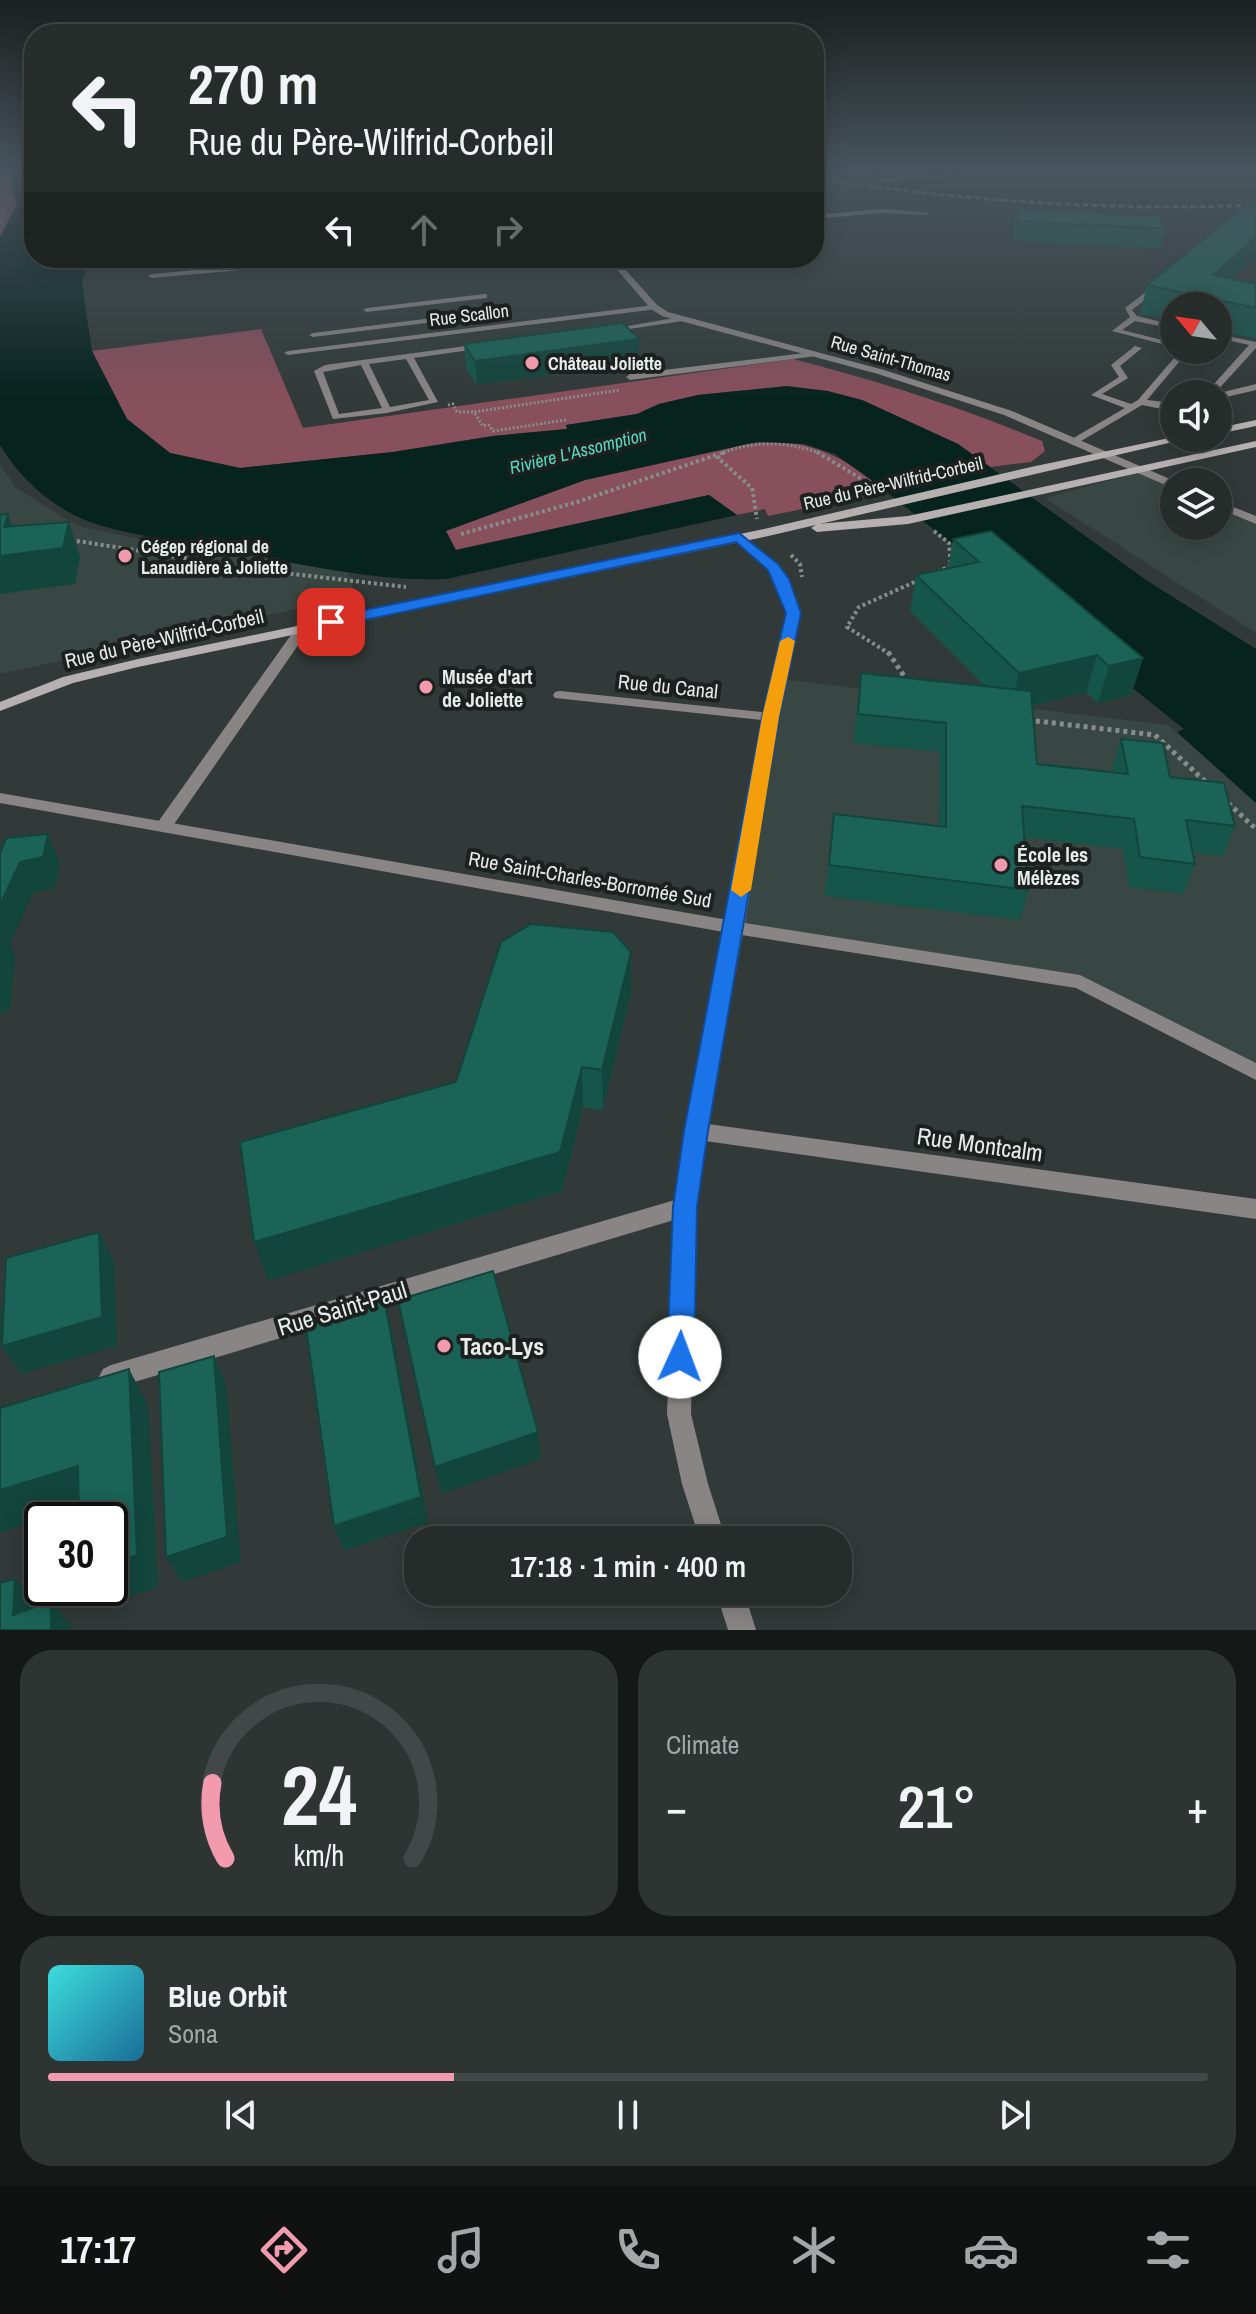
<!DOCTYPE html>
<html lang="en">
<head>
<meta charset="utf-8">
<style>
  body { margin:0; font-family:"Archivo Narrow",sans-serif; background:#2d3432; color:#f1f3f6; height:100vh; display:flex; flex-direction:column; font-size:30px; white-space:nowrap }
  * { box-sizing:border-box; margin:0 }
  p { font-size:26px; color:#a3a7a8 }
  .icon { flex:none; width:44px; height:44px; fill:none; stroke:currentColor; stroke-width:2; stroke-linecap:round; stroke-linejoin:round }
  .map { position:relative; height:1630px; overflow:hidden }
  .details { display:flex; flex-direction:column; gap:20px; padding:20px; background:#141817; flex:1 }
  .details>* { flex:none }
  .guide { position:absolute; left:24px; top:24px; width:800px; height:244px; border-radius:32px; box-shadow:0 4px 20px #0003,0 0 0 2px #424847; background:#252c2a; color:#f1f3f6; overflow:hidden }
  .needle { width:52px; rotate:299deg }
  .buttons { position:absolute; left:1160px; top:292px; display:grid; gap:16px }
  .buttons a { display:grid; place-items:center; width:72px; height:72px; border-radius:50%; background:#252c2a; box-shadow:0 4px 20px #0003,0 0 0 2px #424847; font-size:40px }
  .speed { position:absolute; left:24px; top:1502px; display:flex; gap:16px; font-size:40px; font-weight:700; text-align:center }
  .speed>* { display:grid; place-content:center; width:104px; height:104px; border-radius:50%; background:#252c2a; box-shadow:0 4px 20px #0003,0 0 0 2px #424847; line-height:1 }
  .speed .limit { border:4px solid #111; border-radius:12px; background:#fff; color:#111 }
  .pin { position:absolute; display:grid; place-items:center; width:68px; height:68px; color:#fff; margin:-34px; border-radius:16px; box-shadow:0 4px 12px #0006 }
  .me { position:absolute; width:88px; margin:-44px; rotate:2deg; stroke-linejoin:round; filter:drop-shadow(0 0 6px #0008) }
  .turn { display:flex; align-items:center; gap:28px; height:168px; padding:0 32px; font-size:36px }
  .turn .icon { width:104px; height:104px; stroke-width:2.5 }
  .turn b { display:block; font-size:56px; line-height:68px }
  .lanes { display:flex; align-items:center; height:76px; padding:0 32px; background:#0003; justify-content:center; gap:40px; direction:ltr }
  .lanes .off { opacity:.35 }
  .big { font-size:60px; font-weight:600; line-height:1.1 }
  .details .tile { flex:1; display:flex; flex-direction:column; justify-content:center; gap:12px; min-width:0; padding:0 28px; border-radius:32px; background:#2d3432 }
  .details .dial { align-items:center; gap:0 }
  .dial svg { height:208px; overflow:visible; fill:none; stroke:#424847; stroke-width:7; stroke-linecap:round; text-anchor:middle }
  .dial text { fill:#f1f3f6; stroke:none }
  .song { display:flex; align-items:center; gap:24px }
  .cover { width:96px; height:96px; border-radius:12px; background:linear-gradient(135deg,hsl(180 70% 55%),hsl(200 70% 35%)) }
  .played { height:8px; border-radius:4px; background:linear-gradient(90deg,#f29aae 35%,#424847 35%) }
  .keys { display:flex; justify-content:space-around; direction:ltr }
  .heat { display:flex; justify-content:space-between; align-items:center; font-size:44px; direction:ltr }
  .details .tiles { flex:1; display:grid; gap:20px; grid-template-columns:1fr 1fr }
  .tile:last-child { grid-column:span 2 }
  .trip { position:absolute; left:404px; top:1526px; width:448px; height:80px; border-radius:32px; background:#252c2a; box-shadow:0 4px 20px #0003,0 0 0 2px #424847; font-weight:600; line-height:80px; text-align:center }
  .tabs { display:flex; height:128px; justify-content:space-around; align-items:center; background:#0f1211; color:#a3a7a8 }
  .tabs .icon { width:56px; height:56px }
  .tabs .active { color:#f29aae }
  .tabs b { font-size:36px; color:#f1f3f6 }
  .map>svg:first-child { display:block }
</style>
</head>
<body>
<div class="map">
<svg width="1256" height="1630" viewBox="0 0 1256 1630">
  <rect width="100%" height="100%" fill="#313a38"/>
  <g fill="#384743">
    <polygon points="0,464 16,488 78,526 153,542 348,571 355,596 0,674"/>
    <polygon points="1140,472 1174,487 1174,526 1218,526 1218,506 1256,523 1256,633 1045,498"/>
    <polygon points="780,679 1168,725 1256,803 1256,1072 1080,982 735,928"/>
  </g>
  <g fill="#884f5c">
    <polygon points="0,170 9,172 17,204 0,237"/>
    <path d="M261,329L303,428L793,359C878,381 961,407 1042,441L1045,451L1031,462L990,467L958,444L862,400L737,391L698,395L659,404L637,414L567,425L568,429L493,436L393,452L240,468L170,453L127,419L92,351Z"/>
    <path d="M779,441C826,446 851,463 887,492L768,516L765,509L737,515L709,495L455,550L445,531L585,480L739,445Z"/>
  </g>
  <path fill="#06231e" d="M5,170H34V258H90L82,283L92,351L127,419L170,453L240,468L393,452L493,436L567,429L566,425L637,414L659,404L698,395L787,386L828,391L862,400L958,444L1149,582L1256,649V803L1177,732L1184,729L878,485L835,454L804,444L757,442L585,480L446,531L456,550L709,495L737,515L446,579C368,582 288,561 211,547C174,540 119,534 85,520C49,505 20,478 0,445V237L17,204L9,172Z"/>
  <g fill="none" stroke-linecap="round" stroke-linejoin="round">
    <polyline stroke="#868e8c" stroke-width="2" stroke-dasharray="2 2" stroke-linecap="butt" points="0,187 8,195 0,223"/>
    <g stroke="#868e8c" stroke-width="3" stroke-dasharray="2 2" stroke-linecap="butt">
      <polyline points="448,405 453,404 457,412 474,412"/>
      <polyline points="566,420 493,431 489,425 483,426 474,412 620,390"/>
      <path d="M720,454C752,440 789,441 822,454"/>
    </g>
    <g stroke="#868e8c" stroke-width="4" stroke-dasharray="3 3" stroke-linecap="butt">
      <polyline points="724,452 718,458 752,488 757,519"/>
      <polyline points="817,452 878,489"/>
      <polyline points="934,531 949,543 951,566 939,571"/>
      <polyline points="461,534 577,502 719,454"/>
      <polyline points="71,540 267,571 406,587"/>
      <polyline points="791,555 800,564 802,577"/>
      <polyline points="890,654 847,627 859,607 919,580"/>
    </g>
    <g stroke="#868e8c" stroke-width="5" stroke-dasharray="4 4" stroke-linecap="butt">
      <polyline points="888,652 908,682"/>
      <polyline points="1028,720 1155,735 1209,785"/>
      <polyline points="1228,803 1256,829"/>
    </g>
    <g fill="#898585" fill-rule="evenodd">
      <polygon points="1155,285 1162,287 1132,310 1137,316 1174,325 1174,329 1135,321 1122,330 1174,343 1174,347 1112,331 1130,317 1125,308"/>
      <polygon points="484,294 487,294 487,298 367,312 363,310 367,308"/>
      <polygon points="654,305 658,307 657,309 288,355 284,353 288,351"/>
      <polygon points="496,310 499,310 499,314 313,337 309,335 313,333"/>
      <polygon points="680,317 684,319 683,321 609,332 605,330"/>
      <polygon points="1218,334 1256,342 1256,348 1214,394 1205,394 1249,345 1218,338"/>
      <path d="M481,344H484V348L414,358L438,402L387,413L333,419L314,371L325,365ZM406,359L429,400L390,407L369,364ZM361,365L382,408L339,414L323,372Z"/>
      <polygon points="1135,346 1142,348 1120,366 1128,378 1102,394 1131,404 1138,400 1181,350 1189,350 1147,400 1174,403 1174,409 1167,410 1142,405 1076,444 1070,444 1070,440 1125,408 1091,395 1119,377 1111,365"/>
      <polygon points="813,352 817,354 816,356 630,380 626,377 630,374"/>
      <polygon points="1256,384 1256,390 1218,399 1218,394 1215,394"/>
    </g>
    <g fill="#898585" fill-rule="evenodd">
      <polygon points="863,170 870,170 883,178 1015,170 882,182"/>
      <polygon points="882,209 930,213 926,215 882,213 814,219 814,215"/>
      <polygon points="327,258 358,258 354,260 152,278 148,276 152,274"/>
      <polygon points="607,258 615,258 657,305 668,312 884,370 1012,411 1177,482 1174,482 1174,488 1170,487 1004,415 878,374 662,316 651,309"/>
      <polygon points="1218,501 1256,516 1256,524 1218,508"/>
      <polygon points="303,624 310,628 170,830 158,830 156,826 158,822 298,625"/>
      <polygon points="560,691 771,713 778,717 771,721 555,698 553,695 555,692"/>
      <polygon points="735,922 741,924 744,928 708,1124 1256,1199 1256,1219 705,1141 696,1207 691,1414 708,1484 726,1540 700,1540 682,1484 667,1414 674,1220 111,1389 103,1385 99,1377 103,1369 111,1365 675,1200 686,1131 726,928 729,924"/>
      <polygon points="716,1592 744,1592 756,1630 728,1630"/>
    </g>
    <polygon fill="#898585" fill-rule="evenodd" points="739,534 777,564 793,591 800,613 778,717 745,923 1080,975 1256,1063 1256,1080 1076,988 735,934 0,803 0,793 728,920 764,717 786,613 781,591 768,569 733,538"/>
    <g fill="#b7b0b1" fill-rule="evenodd">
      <polygon points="1256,420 1256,426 1218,434 1218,428"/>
      <polygon points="1174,437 1190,438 764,537 138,667 73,683 0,711 0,702 63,677 138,659 764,529 1031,467"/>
      <polygon points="1256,441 1256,447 908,524 817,532 811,528 817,524 908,516"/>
    </g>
    <path stroke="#868e8c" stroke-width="3" stroke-dasharray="6 3" stroke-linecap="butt" d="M814,178C961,201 1107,211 1256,205"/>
  </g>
  <g fill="#16554a">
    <polygon points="1256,205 1256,257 1232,279 1256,284 1256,339 1218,331 1218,306 1174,306 1174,321 1140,314 1147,285"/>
    <polygon points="1016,209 1166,229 1161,249 1014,241 1012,229"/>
    <polygon points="639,339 638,362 477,385 466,368 464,344"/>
    <polygon points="953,539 1143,658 1131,695 1098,703 1086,692 1032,706 1037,764 1113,772 1112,768 1121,739 1235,826 1223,856 1193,852 1195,864 1183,894 1129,887 1123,849 1024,837 1028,890 1020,920 825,896 834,814 939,827 940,752 853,743 861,673 985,686 910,611 916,575 948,568"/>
    <polygon points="631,952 631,992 603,1110 583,1107 562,1191 268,1281 456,1082"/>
  </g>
  <g fill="#12453c">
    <polygon points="1256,237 1256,257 1210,298 1213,275"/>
    <polygon points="639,339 638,362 477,385 475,361"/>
    <polygon points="8,514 20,549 69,522 80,557 75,584 0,594 0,556 4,527"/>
    <polygon points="1097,655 1086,692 1010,711 1019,673"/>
    <polygon points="1143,658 1131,695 1098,703 1109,666"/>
    <polygon points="48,834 60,864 55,888 33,893 10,944 0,923 0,905 20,862"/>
    <polygon points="0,923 15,956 10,1011 0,1014"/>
    <polygon points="631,952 631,992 603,1110 602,1070"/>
    <polygon points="582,1067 583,1107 562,1191 268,1281 254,1242"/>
    <polygon points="99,1232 114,1261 117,1346 21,1374 2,1346"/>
    <polygon points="384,1298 391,1327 428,1522 344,1551 334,1526"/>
    <polygon points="0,1308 2,1311 0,1347"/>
    <polygon points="214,1356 226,1384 241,1562 182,1582 166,1557"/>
    <polygon points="129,1369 148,1405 158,1587 104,1606 90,1588 110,1588 110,1564"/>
    <polygon points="538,1432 541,1459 441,1494 435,1467"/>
    <polygon points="78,1466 101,1500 0,1533 0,1490"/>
    <polygon points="15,1579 36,1603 34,1630 13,1615"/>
    <polygon points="51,1601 71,1625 71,1630 51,1630"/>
  </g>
  <g fill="#1a6356" stroke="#12453c" stroke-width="2">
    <polygon points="1247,204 1256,205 1256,237 1213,275 1256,284 1256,308 1147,285"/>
    <polygon points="1016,209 1160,216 1166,229 1018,221"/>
    <polygon points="623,323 639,339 475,361 464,344"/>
    <polygon points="8,514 4,527 69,522 63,548 0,556 0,515"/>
    <polygon points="991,531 1143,658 1109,666 1097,655 1019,673 916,575 979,562 953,539"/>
    <polygon points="861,673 1031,691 1037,764 1128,774 1121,739 1163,743 1170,777 1224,783 1235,826 1186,820 1195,864 1140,857 1134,819 1022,806 1028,890 829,865 834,814 946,827 946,723 858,714"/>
    <polygon points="48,834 43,857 20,862 0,905 0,854 6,838"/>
    <polygon points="531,924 613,932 631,952 602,1070 582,1067 560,1152 254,1242 240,1142 456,1082 501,942"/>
    <polygon points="99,1232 102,1317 2,1346 6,1258"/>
    <polygon points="493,1271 538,1432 435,1467 398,1300"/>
    <polygon points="384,1298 421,1497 334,1526 305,1321"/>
    <polygon points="214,1356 227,1537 166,1557 159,1372"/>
    <polygon points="129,1369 137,1555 110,1564 110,1520 79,1520 78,1466 0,1490 0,1408"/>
    <polygon points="15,1579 13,1615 51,1601 51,1630 0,1630 0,1583"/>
  </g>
  <linearGradient id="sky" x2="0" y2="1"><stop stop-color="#1b201f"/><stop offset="0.43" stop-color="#48555e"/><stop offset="1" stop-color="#48555e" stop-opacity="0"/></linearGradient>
  <rect width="1256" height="398" fill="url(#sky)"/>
  <polygon fill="#1a73e8" stroke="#114b97" stroke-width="2" points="739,533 778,564 789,579 801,613 779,717 708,1131 697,1207 694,1357 690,1366 680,1370 671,1366 667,1357 673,1207 684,1131 762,717 786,613 768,570 736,542 331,627 324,622 331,617"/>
  <polygon fill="#f59e0b" points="788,637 795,641 779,717 751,890 741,897 731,890 762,717 780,641"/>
  <g fill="#f29aae" stroke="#1c201f" stroke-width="3">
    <circle cx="532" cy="363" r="8"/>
    <circle cx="125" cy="556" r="8"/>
    <circle cx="426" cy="687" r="8"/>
    <circle cx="1001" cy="865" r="8"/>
    <circle cx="444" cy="1346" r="8"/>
  </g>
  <g text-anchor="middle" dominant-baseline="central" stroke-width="8" stroke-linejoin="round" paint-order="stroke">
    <g font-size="18" fill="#e6ecea" stroke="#1c201f">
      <text transform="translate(469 315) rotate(-7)">Rue Scallon</text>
      <text transform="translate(891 358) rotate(16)">Rue Saint-Thomas</text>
      <text transform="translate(893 483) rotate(-13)">Rue du Père-Wilfrid-Corbeil</text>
    </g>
    <g font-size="18" font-weight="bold" fill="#e6ecea" stroke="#1c201f" text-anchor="start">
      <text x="548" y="363">Château Joliette</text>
      <text x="141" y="546">Cégep régional de<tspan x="141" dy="21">Lanaudière à Joliette</tspan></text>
    </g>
    <g font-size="18" font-style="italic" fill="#55dac2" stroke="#1c201f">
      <text transform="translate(578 451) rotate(-14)">Rivière L'Assomption</text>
    </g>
    <g font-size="20" fill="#e6ecea" stroke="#1c201f">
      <text transform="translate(164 638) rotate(-13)">Rue du Père-Wilfrid-Corbeil</text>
      <text transform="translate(668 686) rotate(6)">Rue du Canal</text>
      <text transform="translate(590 879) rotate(10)">Rue Saint-Charles-Borromée Sud</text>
    </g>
    <g font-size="20" font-weight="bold" fill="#e6ecea" stroke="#1c201f" text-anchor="start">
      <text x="442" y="676">Musée d'art<tspan x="442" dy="23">de Joliette</tspan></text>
      <text x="1017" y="854">École les<tspan x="1017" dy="23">Mélèzes</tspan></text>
    </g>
    <g font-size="24" fill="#e6ecea" stroke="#1c201f">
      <text transform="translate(980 1144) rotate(8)">Rue Montcalm</text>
      <text transform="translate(342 1308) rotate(-17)">Rue Saint-Paul</text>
    </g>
    <g font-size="24" font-weight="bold" fill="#e6ecea" stroke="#1c201f" text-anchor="start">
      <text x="460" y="1346">Taco-Lys</text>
    </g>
  </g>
</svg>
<div class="buttons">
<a><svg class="needle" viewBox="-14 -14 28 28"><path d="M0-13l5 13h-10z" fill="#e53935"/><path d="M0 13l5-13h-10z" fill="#a3a7a8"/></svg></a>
<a><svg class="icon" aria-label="sound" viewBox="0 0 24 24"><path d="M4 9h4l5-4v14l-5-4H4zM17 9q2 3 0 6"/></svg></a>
<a><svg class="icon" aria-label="layers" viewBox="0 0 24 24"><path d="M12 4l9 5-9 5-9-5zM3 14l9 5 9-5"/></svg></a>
</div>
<div class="speed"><div class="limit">30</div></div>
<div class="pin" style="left:331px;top:622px;background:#d93025"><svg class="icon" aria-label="arrive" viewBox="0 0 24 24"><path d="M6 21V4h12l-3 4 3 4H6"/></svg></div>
<svg class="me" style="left:680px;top:1357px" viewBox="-20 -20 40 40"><circle r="19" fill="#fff"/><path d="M0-13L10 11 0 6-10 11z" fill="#1a73e8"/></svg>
<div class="trip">17:18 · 1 min · 400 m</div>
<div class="guide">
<div class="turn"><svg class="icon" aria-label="left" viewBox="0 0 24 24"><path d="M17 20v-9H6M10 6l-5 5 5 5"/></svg><div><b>270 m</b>Rue du Père-Wilfrid-Corbeil</div></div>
<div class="lanes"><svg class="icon" aria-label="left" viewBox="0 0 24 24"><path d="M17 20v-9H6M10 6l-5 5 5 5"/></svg><svg class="icon off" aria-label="ahead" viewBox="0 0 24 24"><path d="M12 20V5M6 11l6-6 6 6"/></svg><svg class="icon off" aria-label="right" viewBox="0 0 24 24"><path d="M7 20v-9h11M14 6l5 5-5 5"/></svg></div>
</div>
</div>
<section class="details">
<div class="tiles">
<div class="tile dial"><svg viewBox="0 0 100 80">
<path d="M14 69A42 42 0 1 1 86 69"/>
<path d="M14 69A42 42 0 0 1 9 40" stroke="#f29aae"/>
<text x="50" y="56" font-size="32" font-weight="700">24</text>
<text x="50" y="72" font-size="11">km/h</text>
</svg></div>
<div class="tile"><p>Climate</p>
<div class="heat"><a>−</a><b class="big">21°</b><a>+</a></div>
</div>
<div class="tile">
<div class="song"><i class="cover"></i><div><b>Blue Orbit</b><p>Sona</p></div></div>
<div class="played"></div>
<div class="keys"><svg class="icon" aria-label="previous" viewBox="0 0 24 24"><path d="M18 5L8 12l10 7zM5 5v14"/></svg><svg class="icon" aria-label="pause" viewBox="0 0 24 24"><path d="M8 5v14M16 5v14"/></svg><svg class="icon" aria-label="next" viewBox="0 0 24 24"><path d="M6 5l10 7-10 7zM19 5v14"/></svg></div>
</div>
</div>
</section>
<nav class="tabs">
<b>17:17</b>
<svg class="icon active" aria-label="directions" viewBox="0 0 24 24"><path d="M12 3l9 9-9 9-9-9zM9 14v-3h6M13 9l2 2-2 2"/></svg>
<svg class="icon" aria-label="music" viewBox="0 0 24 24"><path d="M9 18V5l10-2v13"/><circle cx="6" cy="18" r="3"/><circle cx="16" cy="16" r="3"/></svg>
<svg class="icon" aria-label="phone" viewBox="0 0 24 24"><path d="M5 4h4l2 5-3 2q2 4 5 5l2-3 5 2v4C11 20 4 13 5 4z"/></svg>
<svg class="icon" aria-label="climate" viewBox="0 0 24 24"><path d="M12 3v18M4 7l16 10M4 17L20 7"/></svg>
<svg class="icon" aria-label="car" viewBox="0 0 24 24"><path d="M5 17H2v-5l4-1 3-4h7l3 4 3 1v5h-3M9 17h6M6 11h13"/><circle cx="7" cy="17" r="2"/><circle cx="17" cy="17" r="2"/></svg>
<svg class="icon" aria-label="filters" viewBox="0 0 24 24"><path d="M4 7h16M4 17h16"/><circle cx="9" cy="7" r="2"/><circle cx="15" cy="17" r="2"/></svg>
</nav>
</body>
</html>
